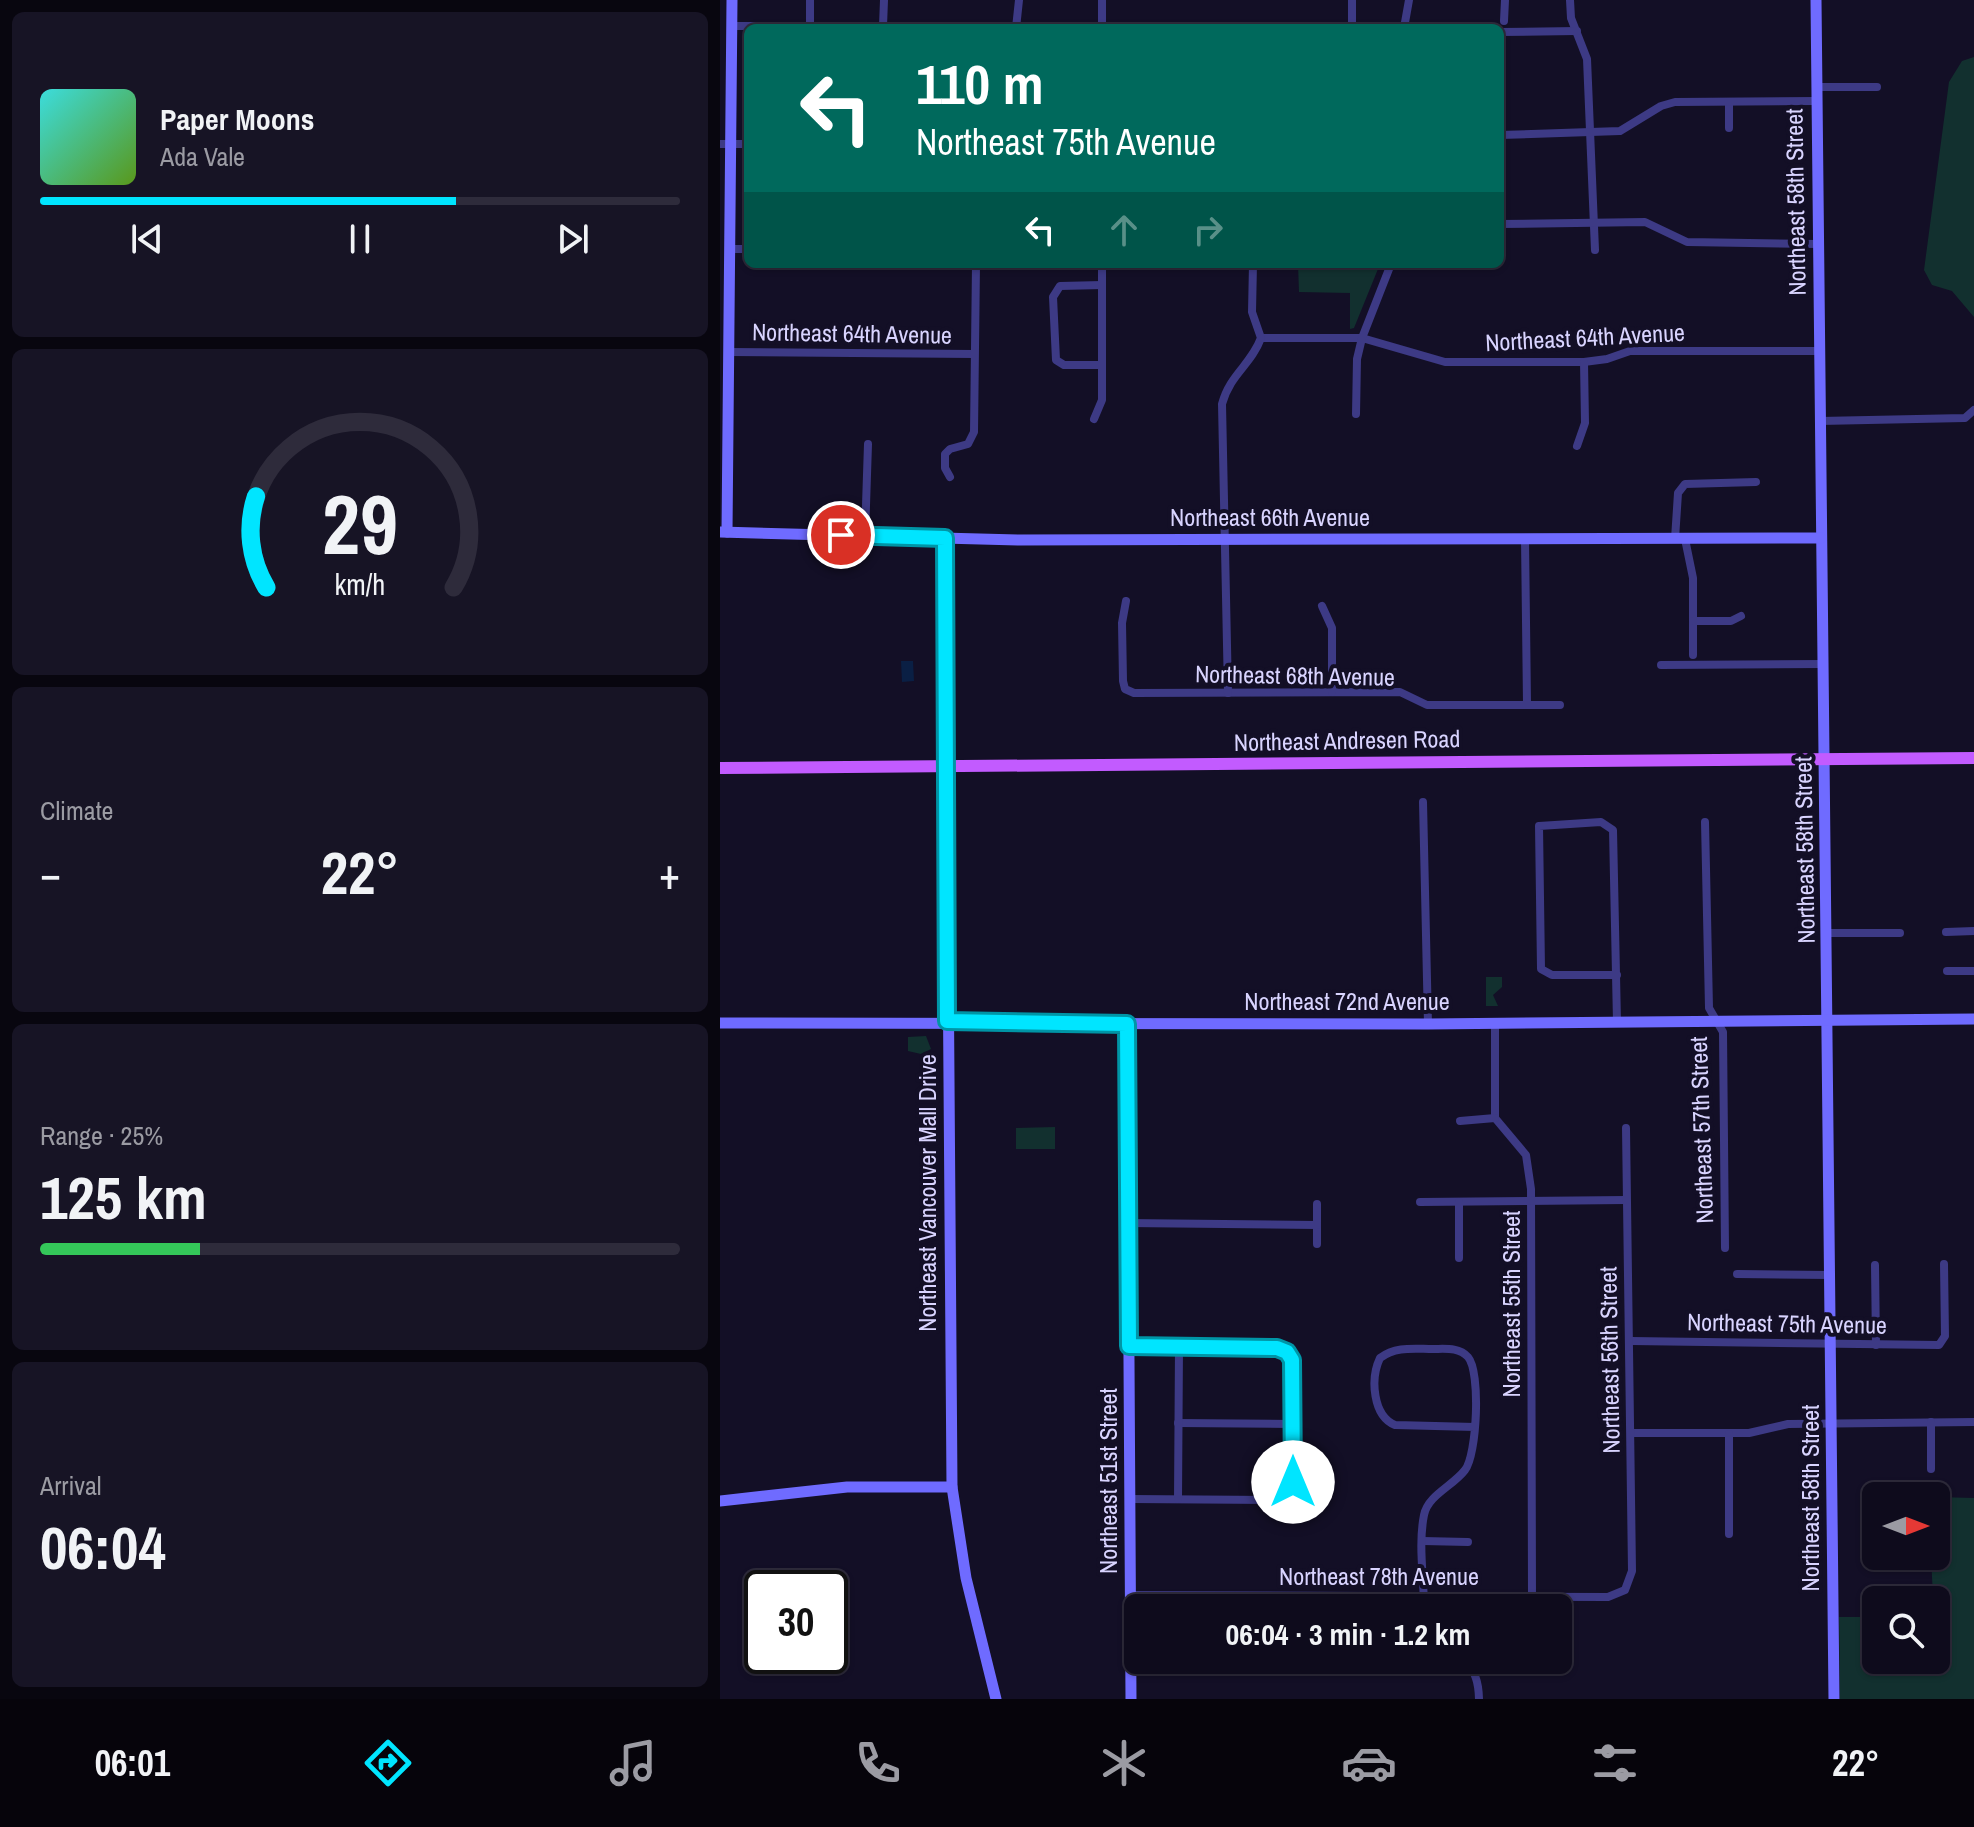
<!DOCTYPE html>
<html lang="en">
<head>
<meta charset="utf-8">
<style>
  body { margin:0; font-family:"Archivo Narrow",sans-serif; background:#171425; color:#f1f3f6; height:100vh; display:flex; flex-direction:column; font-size:30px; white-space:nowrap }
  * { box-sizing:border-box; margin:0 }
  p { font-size:26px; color:#9b9ba3 }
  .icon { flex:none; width:44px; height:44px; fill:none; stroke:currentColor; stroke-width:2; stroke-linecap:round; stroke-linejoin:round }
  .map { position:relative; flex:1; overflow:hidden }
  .drawer { display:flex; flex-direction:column; gap:12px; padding:12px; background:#08060f; width:720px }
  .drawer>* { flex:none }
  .banner { position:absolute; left:24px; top:24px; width:760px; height:244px; border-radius:12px; box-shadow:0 2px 6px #0004,0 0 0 2px #2e2b3b; background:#00695c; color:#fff; overflow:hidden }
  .needle { width:52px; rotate:90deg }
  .fabs { position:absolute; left:1142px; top:1482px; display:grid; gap:16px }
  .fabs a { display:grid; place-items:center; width:88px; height:88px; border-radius:12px; background:#0e0b1c; box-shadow:0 2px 6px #0004,0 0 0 2px #2e2b3b; font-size:40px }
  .speed { position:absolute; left:24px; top:1570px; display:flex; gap:16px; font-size:40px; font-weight:700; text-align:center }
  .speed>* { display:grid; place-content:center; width:104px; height:104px; border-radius:50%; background:#0e0b1c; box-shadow:0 2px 6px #0004,0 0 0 2px #2e2b3b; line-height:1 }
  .speed .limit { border:4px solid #111; border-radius:12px; background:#fff; color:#111 }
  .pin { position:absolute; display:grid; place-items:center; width:68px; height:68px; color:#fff; margin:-34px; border:4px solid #fff; border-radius:50%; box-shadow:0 2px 8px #0007 }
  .me { position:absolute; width:88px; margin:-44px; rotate:0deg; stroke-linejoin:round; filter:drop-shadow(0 0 6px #0008) }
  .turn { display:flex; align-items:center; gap:28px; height:168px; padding:0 40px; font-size:36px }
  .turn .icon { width:104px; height:104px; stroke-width:2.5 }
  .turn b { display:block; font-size:56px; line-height:68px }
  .lanes { display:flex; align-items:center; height:76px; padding:0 40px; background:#0003; justify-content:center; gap:40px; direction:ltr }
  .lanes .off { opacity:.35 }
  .big { font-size:60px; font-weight:700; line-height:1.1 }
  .drawer .widget { flex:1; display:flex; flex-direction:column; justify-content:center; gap:12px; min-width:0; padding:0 28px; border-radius:12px; background:#171425 }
  .drawer .dial { align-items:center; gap:0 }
  .dial svg { height:208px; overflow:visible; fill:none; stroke:#2e2b3b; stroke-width:7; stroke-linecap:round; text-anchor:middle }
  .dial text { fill:#f1f3f6; stroke:none }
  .song { display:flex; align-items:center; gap:24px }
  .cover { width:96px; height:96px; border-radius:12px; background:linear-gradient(135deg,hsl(180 70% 55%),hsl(90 70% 35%)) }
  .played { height:8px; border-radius:4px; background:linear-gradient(90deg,#00e5ff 65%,#2e2b3b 65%) }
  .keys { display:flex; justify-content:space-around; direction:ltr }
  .heat { display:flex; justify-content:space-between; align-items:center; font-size:44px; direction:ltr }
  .charge { height:12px; border-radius:6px; background:linear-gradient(90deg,#34c759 25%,#2e2b3b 0) }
  .trip { position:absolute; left:404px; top:1594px; width:448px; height:80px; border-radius:12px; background:#0e0b1c; box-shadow:0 2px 6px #0004,0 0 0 2px #2e2b3b; font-weight:700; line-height:80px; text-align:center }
  .menu { display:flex; height:128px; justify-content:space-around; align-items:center; background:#06040b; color:#9b9ba3 }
  .menu .icon { width:56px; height:56px }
  .menu .current { color:#00e5ff }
  .menu b { font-size:36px; color:#f1f3f6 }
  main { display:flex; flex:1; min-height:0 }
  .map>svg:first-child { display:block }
</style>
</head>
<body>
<main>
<section class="drawer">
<div class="widget">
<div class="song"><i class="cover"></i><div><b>Paper Moons</b><p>Ada Vale</p></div></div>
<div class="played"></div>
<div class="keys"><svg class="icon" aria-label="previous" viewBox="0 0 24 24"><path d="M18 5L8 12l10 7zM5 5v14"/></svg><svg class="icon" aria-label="pause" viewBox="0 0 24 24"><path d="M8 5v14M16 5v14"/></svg><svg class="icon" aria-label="next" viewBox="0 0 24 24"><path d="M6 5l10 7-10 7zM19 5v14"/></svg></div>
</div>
<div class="widget dial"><svg viewBox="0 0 100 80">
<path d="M14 69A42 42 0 1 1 86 69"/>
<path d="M14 69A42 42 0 0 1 10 34" stroke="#00e5ff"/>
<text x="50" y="56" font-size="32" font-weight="700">29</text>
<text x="50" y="72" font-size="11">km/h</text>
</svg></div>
<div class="widget"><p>Climate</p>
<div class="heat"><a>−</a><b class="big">22°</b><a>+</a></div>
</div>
<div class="widget"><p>Range · 25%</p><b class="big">125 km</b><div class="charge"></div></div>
<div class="widget"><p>Arrival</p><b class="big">06:04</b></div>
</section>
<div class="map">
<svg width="1254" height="1699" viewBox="0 0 1254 1699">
  <rect width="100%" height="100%" fill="#130f26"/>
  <g fill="#12302f">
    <polygon points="1254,57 1254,317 1232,291 1212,285 1204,270 1229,82 1242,61"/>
    <polygon points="578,264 660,264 634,328 630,329 630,293 579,292"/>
    <polygon points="766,977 782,977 782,987 773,995 778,1006 766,1006"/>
    <polygon points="206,1036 211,1049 201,1054 188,1051 188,1037"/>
    <polygon points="335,1127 335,1149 296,1149 296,1128"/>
    <polygon points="1216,1497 1254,1498 1254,1699 1120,1699 1119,1617 1156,1617 1156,1660 1216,1660 1211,1556 1216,1556"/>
  </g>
  <polygon fill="#0a1f44" points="181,661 193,661 194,681 182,682"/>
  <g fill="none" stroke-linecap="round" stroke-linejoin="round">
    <g stroke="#3d3a85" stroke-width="8">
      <polyline points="90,0 90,25"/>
      <polyline points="382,0 382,28"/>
      <polyline points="632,0 632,28"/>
      <polyline points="850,0 851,18 867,59 875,250"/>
      <polyline points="784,21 785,0"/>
      <polyline points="12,26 296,26"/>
      <polyline points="163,26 164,0"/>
      <polyline points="684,26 731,26"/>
      <polyline points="296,28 299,0"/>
      <polyline points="684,28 689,0"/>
      <polyline points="780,32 857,31"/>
      <polyline points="1096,87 1157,87"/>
      <polyline points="1009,103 1009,128"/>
      <polyline points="780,135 900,131 941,106 955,102 1096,101"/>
      <polyline points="0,144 28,144"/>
      <polyline points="780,224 925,222 967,242 1097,244"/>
      <polyline points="10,249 28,249"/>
      <polyline points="382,285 340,286 333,297 336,360 344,365 382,365"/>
      <polyline points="541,338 642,338 725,362 864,362 887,359 910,351 1099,351"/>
      <polyline points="9,352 254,354"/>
      <polyline points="636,414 637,359 642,338 671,264"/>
      <polyline points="374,419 382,400 382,264"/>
      <polyline points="1100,421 1245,418 1254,410"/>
      <polyline points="857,446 865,423 864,362"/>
      <polyline points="230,477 225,468 225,454 230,449 248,444 254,432 256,264"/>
      <polyline points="145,536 148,444"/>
      <polyline points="805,539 807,704"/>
      <polyline points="955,539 958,493 965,484 1036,482"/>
      <polyline points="965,539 973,578 973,655"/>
      <polyline points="406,601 402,623 403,681 405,689 414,693 680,692 707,705 840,705"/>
      <polyline points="602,606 612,628 612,692"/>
      <polyline points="973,621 1011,621 1021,616"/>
      <polyline points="941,665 1103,664"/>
      <path d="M508,693L502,404C510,374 531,365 541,338L532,312L533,264"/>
      <polyline points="703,802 708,1024"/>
      <polyline points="985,822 989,1008 1003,1032 1005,1248"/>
      <polyline points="1226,932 1254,931"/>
      <polyline points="1107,933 1180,933"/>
      <polyline points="1227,971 1254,971"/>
      <polyline points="897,975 832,975 821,969 819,826 881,822 893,830 897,1022"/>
      <polyline points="775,1023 775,1118 806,1155 811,1189 812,1597"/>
      <polyline points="740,1121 775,1118"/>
      <polyline points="700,1202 906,1200"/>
      <polyline points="739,1202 739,1258"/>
      <polyline points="597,1204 597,1244"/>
      <polyline points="407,1223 597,1225"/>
      <polyline points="1155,1265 1156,1345"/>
      <polyline points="1017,1274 1110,1275"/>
      <polyline points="911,1341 1219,1345 1225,1336 1224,1264"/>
      <polyline points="409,1346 557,1348 567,1352 572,1360 573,1482 568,1496 554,1500 410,1499"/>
      <polyline points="458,1423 572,1424"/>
      <polyline points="911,1433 1029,1433 1068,1424 1254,1422"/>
      <polyline points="1009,1434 1009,1534"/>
      <polyline points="1211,1469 1211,1422"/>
      <polyline points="458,1499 459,1347"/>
      <polyline points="703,1541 748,1542"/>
      <polyline points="410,1595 888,1597 905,1590 912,1571 906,1128"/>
      <path d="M704,1608C704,1578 698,1545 704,1515C708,1495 733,1486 745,1470C757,1455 761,1372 748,1357C739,1347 725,1349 713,1349C694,1349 676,1346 660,1358C650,1379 653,1416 675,1425L755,1427"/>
      <path d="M703,1660C737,1661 758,1655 759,1699"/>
    </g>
    <g stroke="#6f6bff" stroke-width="11">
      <polyline points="1096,0 1114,1699"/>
      <polyline points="0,532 298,540 1101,538"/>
      <polyline points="7,532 12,0"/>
      <polyline points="225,538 232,1487 246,1578 276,1699"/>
      <polyline points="0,1023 708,1024 1254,1019"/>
      <polyline points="407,1024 411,1699"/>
      <polyline points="0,1501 127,1487 232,1487"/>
    </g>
    <polyline stroke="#c25bff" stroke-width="12" points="0,768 1254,758"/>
  </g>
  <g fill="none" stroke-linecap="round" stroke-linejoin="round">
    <g stroke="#0095a6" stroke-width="20">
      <polyline id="route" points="121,535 225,538 227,1021 407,1024 409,1346 557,1348 567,1352 572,1360 573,1482"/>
    </g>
    <use href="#route" stroke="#00e5ff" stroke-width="14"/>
  </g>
  <g text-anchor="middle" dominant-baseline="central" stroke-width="8" stroke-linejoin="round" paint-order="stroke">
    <g font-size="24" fill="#d9d4ff" stroke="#130f26">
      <text transform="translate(1075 202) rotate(-91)">Northeast 58th Street</text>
      <text transform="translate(132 333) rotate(1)">Northeast 64th Avenue</text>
      <text transform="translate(865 337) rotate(-3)">Northeast 64th Avenue</text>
      <text x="550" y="517">Northeast 66th Avenue</text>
      <text transform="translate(575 675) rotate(1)">Northeast 68th Avenue</text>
      <text transform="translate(627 740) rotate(-1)">Northeast Andresen Road</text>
      <text transform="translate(1084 850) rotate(-91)">Northeast 58th Street</text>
      <text x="627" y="1001">Northeast 72nd Avenue</text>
      <text transform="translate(981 1130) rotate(-92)">Northeast 57th Street</text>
      <text transform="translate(207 1193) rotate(-90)">Northeast Vancouver Mall Drive</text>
      <text transform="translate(791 1304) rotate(-90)">Northeast 55th Street</text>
      <text transform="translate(1067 1323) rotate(1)">Northeast 75th Avenue</text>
      <text transform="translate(889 1360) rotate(-91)">Northeast 56th Street</text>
      <text transform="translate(388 1481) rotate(-90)">Northeast 51st Street</text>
      <text transform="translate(1090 1498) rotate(-90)">Northeast 58th Street</text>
      <text x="659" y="1576">Northeast 78th Avenue</text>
    </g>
  </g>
</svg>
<div class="fabs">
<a><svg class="needle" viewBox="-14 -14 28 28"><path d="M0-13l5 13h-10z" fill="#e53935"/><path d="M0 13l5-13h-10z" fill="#9b9ba3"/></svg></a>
<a><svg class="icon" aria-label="search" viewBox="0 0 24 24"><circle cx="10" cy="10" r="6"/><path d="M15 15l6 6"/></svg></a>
</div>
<div class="speed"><div class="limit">30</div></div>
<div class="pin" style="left:121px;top:535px;background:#d93025"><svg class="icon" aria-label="arrive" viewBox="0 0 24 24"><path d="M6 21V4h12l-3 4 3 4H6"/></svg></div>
<svg class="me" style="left:573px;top:1482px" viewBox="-20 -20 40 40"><circle r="19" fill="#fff"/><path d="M0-13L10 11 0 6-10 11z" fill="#00e5ff"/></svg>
<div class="trip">06:04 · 3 min · 1.2 km</div>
<div class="banner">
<div class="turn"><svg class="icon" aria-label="left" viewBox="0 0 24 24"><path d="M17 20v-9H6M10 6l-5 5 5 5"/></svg><div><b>110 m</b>Northeast 75th Avenue</div></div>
<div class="lanes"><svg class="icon" aria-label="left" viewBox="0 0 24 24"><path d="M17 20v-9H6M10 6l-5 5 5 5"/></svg><svg class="icon off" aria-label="ahead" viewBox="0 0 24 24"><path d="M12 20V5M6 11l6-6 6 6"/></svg><svg class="icon off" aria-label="right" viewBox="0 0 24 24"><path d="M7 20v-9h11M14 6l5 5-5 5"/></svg></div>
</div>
</div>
</main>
<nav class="menu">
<b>06:01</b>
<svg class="icon current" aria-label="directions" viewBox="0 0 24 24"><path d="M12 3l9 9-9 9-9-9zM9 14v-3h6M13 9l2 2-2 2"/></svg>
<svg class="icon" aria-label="music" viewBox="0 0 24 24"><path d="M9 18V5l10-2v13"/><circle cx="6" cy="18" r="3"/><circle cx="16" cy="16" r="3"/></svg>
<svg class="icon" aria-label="phone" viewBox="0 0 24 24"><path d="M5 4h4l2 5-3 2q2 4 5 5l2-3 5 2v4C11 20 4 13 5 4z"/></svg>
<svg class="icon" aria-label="climate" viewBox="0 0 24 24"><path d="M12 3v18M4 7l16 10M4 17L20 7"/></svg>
<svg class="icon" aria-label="car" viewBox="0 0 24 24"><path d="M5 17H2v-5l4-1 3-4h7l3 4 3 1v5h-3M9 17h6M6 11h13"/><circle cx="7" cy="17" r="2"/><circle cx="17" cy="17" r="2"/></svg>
<svg class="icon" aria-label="filters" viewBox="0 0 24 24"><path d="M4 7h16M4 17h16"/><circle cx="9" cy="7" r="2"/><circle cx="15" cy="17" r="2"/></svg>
<b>22°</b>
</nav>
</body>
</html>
